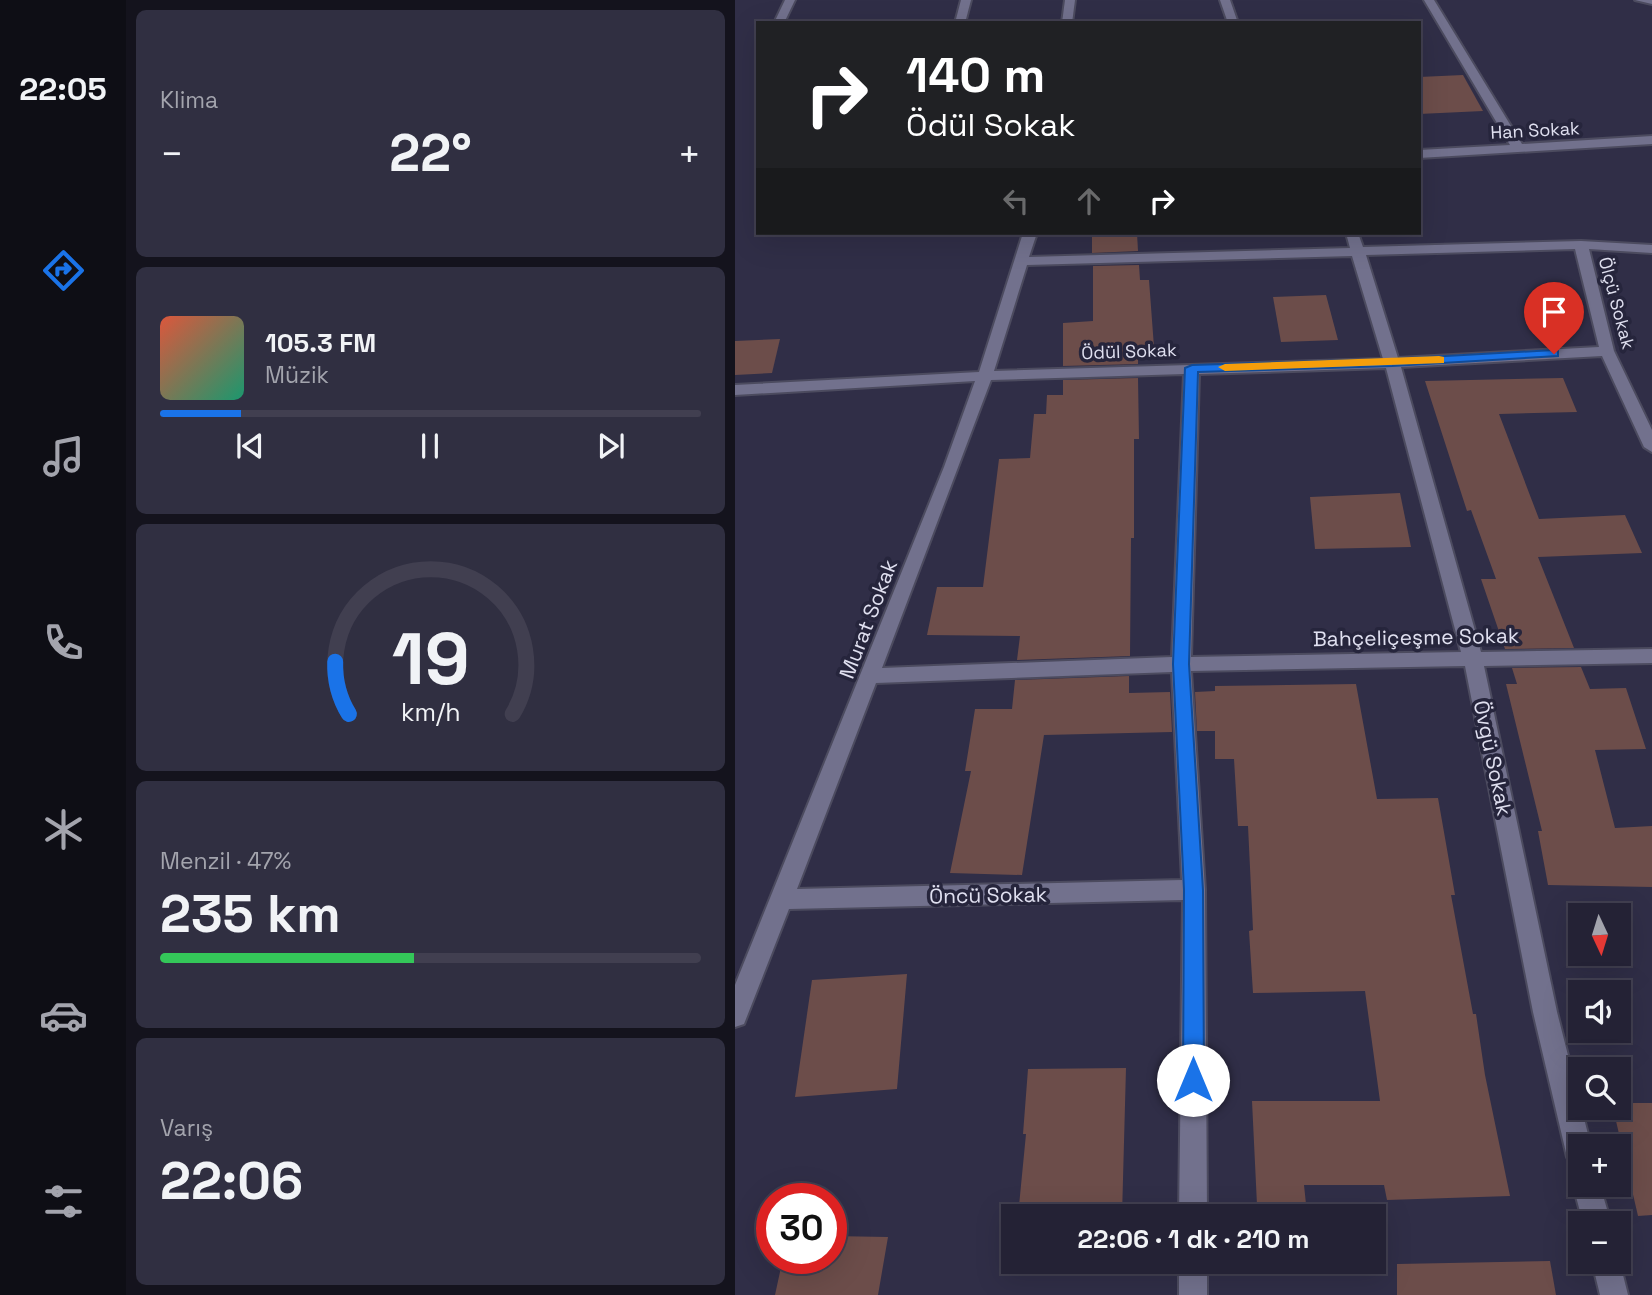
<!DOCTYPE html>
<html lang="tr">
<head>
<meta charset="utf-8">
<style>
  body { margin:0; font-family:"Space Grotesk",sans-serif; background:#302f41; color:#f1f3f6; height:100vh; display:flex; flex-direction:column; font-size:26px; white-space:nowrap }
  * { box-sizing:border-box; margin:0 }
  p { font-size:23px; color:#a3a4ad }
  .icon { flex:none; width:38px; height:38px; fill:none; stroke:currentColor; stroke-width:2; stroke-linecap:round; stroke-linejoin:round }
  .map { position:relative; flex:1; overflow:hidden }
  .sheet { display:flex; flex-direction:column; gap:10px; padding:10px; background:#14131d; width:609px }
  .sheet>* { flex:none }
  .guide { position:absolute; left:21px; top:21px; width:665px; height:214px; border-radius:0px; box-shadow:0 7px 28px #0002,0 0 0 2px #413f50; background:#202124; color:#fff; overflow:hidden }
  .needle { width:46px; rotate:176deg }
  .controls { position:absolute; left:833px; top:903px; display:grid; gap:14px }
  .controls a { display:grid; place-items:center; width:63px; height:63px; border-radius:0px; background:#242235; box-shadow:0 7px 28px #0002,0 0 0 2px #413f50; font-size:35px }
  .speed { position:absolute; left:21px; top:1183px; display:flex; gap:14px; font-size:35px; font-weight:700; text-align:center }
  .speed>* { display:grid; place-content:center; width:91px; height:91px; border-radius:50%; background:#242235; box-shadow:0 7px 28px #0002,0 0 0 2px #413f50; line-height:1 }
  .speed .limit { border:10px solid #d22; background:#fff; color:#111 }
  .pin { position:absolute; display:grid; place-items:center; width:60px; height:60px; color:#fff; margin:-72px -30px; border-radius:50% 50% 50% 0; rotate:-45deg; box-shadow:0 0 7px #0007 }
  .pin .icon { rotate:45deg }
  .me { position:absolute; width:77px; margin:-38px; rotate:0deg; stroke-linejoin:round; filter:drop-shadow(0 0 5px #0008) }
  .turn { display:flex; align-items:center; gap:24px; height:147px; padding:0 35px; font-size:32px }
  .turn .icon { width:91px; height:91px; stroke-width:2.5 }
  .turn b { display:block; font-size:49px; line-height:60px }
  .lanes { display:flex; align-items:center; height:66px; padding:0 35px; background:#0003; justify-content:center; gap:35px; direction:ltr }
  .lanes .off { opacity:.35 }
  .big { font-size:52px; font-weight:700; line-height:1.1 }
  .sheet .card { flex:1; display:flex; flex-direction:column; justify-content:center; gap:10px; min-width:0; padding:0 24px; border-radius:10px; background:#302f41 }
  .sheet .dial { align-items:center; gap:0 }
  .dial svg { height:182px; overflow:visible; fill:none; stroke:#413f50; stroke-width:7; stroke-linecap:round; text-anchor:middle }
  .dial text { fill:#f1f3f6; stroke:none }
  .song { display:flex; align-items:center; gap:21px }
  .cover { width:84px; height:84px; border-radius:10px; background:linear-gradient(135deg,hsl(10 70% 55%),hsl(160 70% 35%)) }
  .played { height:7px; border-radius:4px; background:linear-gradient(90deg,#1a73e8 15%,#413f50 15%) }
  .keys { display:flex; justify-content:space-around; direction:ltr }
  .heat { display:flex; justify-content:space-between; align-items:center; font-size:38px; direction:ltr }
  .charge { height:10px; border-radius:5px; background:linear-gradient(90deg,#34c759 47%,#413f50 0) }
  .trip { position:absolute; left:266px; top:1204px; width:385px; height:70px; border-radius:0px; background:#242235; box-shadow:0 7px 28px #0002,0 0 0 2px #413f50; font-weight:700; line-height:70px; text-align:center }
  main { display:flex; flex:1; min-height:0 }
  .tab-bar { display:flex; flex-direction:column; width:126px; justify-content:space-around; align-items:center; background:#0e0e15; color:#a3a4ad }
  .tab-bar .icon { width:49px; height:49px }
  .tab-bar .active { color:#1a73e8 }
  .tab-bar b { font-size:32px; color:#f1f3f6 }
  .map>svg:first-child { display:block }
</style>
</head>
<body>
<main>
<nav class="tab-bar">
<b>22:05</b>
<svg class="icon active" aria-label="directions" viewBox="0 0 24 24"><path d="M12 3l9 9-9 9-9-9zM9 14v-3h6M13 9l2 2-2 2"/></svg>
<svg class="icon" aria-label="music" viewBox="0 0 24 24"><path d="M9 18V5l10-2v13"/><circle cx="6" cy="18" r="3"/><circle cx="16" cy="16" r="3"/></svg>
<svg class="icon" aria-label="phone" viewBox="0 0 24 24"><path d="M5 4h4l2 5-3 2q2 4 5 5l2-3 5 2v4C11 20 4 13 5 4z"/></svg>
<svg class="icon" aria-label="climate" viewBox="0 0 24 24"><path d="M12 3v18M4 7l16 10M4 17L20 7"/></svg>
<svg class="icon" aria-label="car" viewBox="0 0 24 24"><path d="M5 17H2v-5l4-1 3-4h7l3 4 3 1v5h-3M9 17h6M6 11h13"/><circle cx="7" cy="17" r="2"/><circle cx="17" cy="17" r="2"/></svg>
<svg class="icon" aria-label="filters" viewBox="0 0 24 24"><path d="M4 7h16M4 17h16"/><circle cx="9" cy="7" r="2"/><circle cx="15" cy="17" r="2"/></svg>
</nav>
<section class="sheet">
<div class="card"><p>Klima</p>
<div class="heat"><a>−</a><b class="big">22°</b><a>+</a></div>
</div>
<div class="card">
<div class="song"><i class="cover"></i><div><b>105.3 FM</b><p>Müzik</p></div></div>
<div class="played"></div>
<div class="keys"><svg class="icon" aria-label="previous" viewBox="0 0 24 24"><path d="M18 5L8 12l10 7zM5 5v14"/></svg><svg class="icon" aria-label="pause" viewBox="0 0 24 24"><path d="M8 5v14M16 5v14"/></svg><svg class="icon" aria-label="next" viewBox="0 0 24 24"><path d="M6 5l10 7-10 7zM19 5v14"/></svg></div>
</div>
<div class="card dial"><svg viewBox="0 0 100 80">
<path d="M14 69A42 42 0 1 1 86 69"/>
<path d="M14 69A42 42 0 0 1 8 46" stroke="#1a73e8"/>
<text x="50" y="56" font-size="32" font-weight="700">19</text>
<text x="50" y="72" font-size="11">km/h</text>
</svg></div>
<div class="card"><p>Menzil · 47%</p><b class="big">235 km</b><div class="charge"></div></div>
<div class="card"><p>Varış</p><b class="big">22:06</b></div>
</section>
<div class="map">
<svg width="917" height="1295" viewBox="0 0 917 1295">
  <rect width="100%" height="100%" fill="#302e47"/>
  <g fill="#6c4d4a">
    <polygon points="728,75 748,111 684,114 684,77"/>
    <polygon points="357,233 402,233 403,251 357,253"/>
    <polygon points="404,265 405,280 414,280 419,347 403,348 403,364 328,366 328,323 358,321 358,266"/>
    <polygon points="591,295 603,340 546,342 538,297"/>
    <polygon points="45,339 37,373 0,375 0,341"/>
    <polygon points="403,378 404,439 399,439 399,538 396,538 395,656 282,660 285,636 192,635 202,587 248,587 264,459 295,458 299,414 311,414 312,395 328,395 328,380"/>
    <polygon points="828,378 842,412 764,414 804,519 890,515 907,553 803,557 839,648 770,649 746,579 761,579 736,510 732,511 690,381"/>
    <polygon points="665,493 676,547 580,549 575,497"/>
    <polygon points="846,667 855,689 891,688 911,749 860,750 880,828 917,826 917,887 813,885 803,831 807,831 771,684 782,684 777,668"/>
    <polygon points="394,676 394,693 435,692 437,732 309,735 287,875 215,873 236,771 230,771 240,709 277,709 280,680"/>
    <polygon points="621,684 642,799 703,798 720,895 716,895 738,1014 741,1014 750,1075 775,1196 652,1200 649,1185 569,1185 571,1204 522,1205 517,1101 645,1101 630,991 518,993 514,931 518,930 513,826 503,826 499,759 480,759 480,731 462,731 460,692 480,691 480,686"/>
    <polygon points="172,974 162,1089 60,1097 77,980"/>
    <polygon points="391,1068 387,1216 283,1216 291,1134 288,1134 293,1069"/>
    <polygon points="884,1103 917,1103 917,1215 903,1216 878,1108 884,1108"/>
    <polygon points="96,1236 153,1237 143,1295 40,1295 48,1258 96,1258"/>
    <polygon points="815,1261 821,1295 662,1295 662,1264"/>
  </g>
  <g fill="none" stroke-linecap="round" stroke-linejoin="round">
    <g stroke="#4c4b5f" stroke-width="4">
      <g id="minor">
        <polygon points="50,0 60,0 49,23 39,23"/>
        <polygon points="226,0 236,0 230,23 220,23"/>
        <polygon points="330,0 340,0 337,23 327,23"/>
        <polygon points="485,0 495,0 503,23 493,23"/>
        <polygon points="689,0 699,0 787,144 917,136 917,144 684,158 684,150 775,145"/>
        <polygon points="900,0 917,0 917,4"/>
        <path d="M288,233H302L294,257L615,248L611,233H623L628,247L846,241L917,245V253L854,249L879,351L917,430V452L909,447L867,356L666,367L746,652L917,649V663L749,666L822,1012L856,1146H845V1170L836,1166L832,1157L798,1012L730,666L456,671L470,890L472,1216H444L448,900L54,909L9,1024L0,1027V985L209,467L240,381L0,395V385L244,372ZM840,249L864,347L663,358L631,255ZM617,256L648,359L259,371L292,265ZM651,368L726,652L456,657L464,374ZM449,374L437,657L147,668L256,380ZM437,672L447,880L62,889L141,683Z"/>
        <polygon points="845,1174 845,1185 865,1185 876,1223 848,1223 838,1185"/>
        <polygon points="884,1259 893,1295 865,1295 857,1262 884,1262"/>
        <rect x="444" y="1262" width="28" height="33"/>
      </g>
    </g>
    <use href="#minor" fill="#72718d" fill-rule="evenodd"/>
  </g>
  <polygon fill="#1a73e8" stroke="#114b97" stroke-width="2" points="819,350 823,351 823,356 657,366 463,372 454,664 468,890 469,1080 466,1088 458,1091 451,1088 448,1080 449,890 438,664 450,368 457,365 657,359"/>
  <polygon fill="#f59e0b" points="704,356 709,357 709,363 490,371 483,367 490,364"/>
  <g text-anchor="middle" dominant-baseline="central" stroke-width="7" stroke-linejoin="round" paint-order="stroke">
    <g font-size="18" fill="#e0e0f0" stroke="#26253c">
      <text transform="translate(800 130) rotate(-3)">Han Sokak</text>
      <text transform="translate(882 303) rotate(75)">Ölçü Sokak</text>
      <text transform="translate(394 351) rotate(-2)">Ödül Sokak</text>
    </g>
    <g font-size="21" fill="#e0e0f0" stroke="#26253c">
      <text transform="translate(133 619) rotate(-69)">Murat Sokak</text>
      <text transform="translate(681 637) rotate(-1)">Bahçeliçeşme Sokak</text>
      <text transform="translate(758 758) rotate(78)">Övgü Sokak</text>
      <text transform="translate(253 895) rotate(-1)">Öncü Sokak</text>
    </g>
  </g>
</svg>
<div class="controls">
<a><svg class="needle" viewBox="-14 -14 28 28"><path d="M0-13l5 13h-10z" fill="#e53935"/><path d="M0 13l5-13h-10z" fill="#a3a4ad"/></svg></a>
<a><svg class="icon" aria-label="sound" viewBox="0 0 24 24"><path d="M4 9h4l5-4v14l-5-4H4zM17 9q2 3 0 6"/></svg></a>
<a><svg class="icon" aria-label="search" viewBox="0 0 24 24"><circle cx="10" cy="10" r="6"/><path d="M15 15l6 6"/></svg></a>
<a>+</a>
<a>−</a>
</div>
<div class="speed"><div class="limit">30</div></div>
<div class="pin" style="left:819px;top:354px;background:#d93025"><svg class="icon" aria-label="arrive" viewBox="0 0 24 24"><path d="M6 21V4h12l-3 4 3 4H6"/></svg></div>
<svg class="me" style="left:458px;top:1080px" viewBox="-20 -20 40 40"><circle r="19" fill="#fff"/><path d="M0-13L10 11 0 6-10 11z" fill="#1a73e8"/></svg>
<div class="trip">22:06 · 1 dk · 210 m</div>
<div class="guide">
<div class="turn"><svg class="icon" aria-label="right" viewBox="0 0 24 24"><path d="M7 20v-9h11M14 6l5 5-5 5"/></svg><div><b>140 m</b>Ödül Sokak</div></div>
<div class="lanes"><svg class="icon off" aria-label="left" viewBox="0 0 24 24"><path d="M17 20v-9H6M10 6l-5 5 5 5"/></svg><svg class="icon off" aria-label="ahead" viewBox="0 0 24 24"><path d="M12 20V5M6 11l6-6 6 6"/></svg><svg class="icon" aria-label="right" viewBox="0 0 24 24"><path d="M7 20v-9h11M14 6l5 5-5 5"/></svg></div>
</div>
</div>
</main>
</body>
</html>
